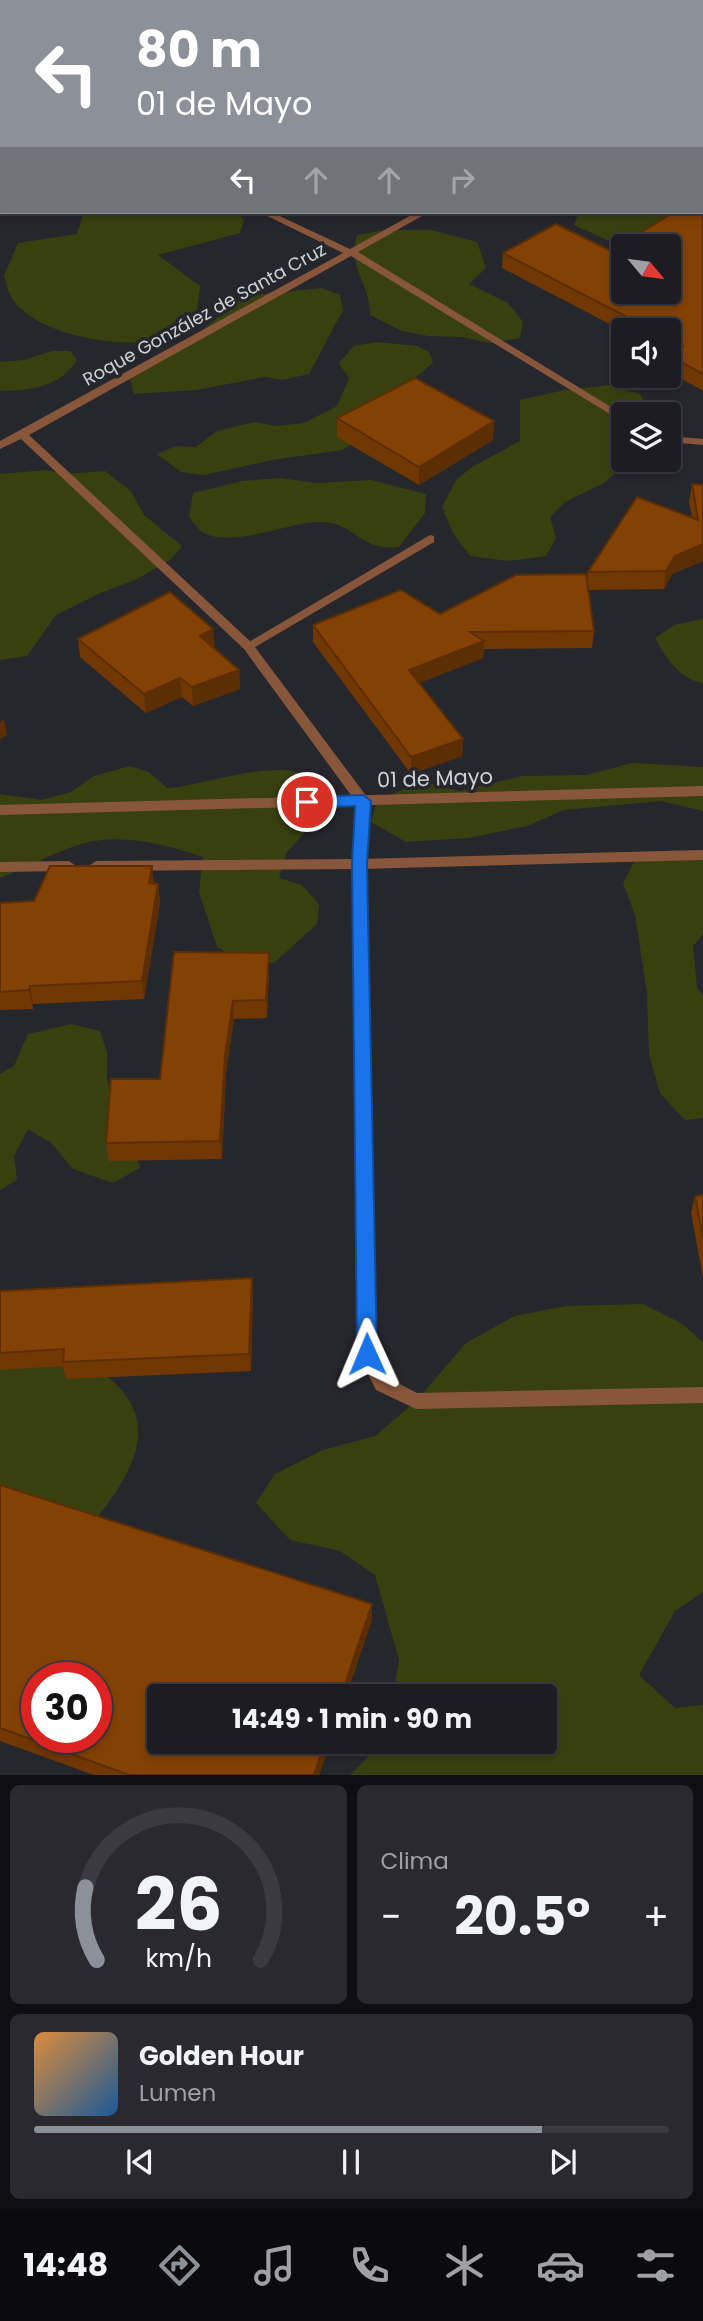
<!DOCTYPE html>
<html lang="es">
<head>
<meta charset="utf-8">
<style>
  body { margin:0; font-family:Poppins,sans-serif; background:#29292f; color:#f1f3f6; height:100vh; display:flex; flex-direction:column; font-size:26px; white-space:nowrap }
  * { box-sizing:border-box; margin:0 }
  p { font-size:23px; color:#a0a1a5 }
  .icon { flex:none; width:38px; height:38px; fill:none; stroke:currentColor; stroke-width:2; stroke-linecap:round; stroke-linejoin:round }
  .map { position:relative; height:1775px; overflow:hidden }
  .panel { display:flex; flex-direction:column; gap:10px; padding:10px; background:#0f0f13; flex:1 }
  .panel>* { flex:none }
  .banner { position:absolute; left:0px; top:0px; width:704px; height:214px; box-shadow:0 4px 10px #0003,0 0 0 2px #3a3a40; background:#8c9099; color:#fff; overflow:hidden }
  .needle { width:46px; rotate:119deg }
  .buttons { position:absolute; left:611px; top:234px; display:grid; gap:14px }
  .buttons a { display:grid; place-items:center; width:70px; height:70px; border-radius:7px; background:#1c1c22; box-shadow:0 4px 10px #0003,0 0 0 2px #3a3a40; font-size:35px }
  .speed { position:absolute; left:21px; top:1662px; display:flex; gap:14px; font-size:35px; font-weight:700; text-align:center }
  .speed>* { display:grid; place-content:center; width:91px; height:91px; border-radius:50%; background:#1c1c22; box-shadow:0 4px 10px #0003,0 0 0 2px #3a3a40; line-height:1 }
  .speed .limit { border:10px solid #d22; background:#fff; color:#111 }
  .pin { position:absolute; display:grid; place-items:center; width:60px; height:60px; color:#fff; margin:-30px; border:4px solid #fff; border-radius:50%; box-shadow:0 2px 7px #0007 }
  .me { position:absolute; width:77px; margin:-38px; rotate:359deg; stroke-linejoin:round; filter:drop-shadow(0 0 5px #0008) }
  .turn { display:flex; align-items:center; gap:24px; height:147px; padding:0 21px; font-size:32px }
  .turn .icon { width:91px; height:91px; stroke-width:2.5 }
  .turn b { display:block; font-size:49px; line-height:60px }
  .lanes { display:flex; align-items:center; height:66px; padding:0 21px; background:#0003; justify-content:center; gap:35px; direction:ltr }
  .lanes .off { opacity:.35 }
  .big { font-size:52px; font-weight:700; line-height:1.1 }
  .panel .tile { flex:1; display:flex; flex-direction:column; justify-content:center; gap:10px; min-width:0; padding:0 24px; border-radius:10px; background:#29292f }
  .panel .dial { align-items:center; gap:0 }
  .dial svg { height:182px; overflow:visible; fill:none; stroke:#3a3a40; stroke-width:7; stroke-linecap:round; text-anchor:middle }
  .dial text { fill:#f1f3f6; stroke:none }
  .song { display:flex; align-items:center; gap:21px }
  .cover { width:84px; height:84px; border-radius:10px; background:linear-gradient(135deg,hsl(30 70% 55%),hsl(210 70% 35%)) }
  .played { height:7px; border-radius:4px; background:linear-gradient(90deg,#8c9099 80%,#3a3a40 80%) }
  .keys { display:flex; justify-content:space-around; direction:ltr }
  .heat { display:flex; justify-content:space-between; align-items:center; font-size:38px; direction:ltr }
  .panel .tiles { flex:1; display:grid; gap:10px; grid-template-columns:1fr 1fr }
  .tile:last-child { grid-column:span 2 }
  .trip { position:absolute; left:147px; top:1684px; width:410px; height:70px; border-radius:7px; background:#1c1c22; box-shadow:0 4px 10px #0003,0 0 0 2px #3a3a40; font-weight:700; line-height:70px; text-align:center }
  .dock { display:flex; height:112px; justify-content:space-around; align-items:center; background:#0b0b0e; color:#a0a1a5 }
  .dock .icon { width:49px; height:49px }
  .dock .current { color:#8c9099 }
  .dock b { font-size:32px; color:#f1f3f6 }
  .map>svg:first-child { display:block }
</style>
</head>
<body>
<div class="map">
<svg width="703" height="1775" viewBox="0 0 703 1775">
  <rect width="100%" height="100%" fill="#26262d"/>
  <g fill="#394010">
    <polygon points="703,211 675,246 609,241 574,225 579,212"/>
    <path d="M91,212H237L244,220L240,233L158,255L200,286L197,311C185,321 169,339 152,341C112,347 34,334 11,297C8,291 6,283 4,276L18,243L77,234L83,214Z"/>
    <path d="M386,230H431L477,242L486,268L469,284L508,303L523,322L520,338L489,343L462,337L428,336L402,331L370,315C370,282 347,268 357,235Z"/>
    <polygon points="322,288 340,295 343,310 309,374 283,380 265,377 196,390 134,394 129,375 178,351 243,296"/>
    <polygon points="376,342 417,346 429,352 433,363 399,391 374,431 342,450 272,460 204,475 181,472 157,454 176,446 196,447 217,431 254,422 276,426 304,423 337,406 349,378 339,363 354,346"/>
    <path d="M52,351H70L77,360C59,388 31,390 0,391V362L24,360Z"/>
    <polygon points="610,385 640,394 652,415 623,415 625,460 622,467 604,483 565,502 550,517 556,538 546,556 509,561 470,556 453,533 442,507 456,480 472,467 520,441 520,400 565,390"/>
    <polygon points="47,470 65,474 105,471 131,491 144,515 182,546 170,560 137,579 98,594 56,615 27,656 0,660 0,474"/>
    <path d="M280,478L317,483L371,480L426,494L425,513L399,547C362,552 354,523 323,522C292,520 234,549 204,533C199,530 193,522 189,517L193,493L242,481Z"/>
    <path d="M703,619V683C680,680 665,657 655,638L674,625Z"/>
    <polygon points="632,763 703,767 703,811 661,801 564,810 527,826 468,838 406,842 371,822 377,800 423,782 460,791 522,776 586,775"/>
    <path d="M130,766L149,772L167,788C201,786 280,757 307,777C319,785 321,797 325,810L287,852L279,878L302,885L319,904L317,924L274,963H243L217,947L199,892L203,857C167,845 122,833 85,843C56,851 28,867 0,878V794L42,800L71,792L94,776Z"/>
    <polygon points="675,850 703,854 703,934 693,946 697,988 703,995 703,1118 685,1120 660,1093 649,1055 647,993 635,915 623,883 637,856"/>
    <polygon points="71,1024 100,1031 107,1052 107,1078 113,1107 129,1134 140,1168 113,1183 73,1169 51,1143 28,1129 14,1156 17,1180 0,1190 0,1074 14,1066 28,1034"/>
    <polygon points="643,1304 681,1323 703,1342 703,1592 675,1611 639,1675 675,1708 703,1705 703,1775 350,1775 369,1756 376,1741 544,1741 544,1696 393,1696 399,1660 375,1575 340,1551 290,1540 256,1503 275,1474 323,1450 375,1436 416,1401 466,1343 515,1316 566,1306"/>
    <path d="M59,1357C74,1363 96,1368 109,1378C168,1427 125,1482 89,1528L0,1532V1361Z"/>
  </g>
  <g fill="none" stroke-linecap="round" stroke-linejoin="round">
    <polygon fill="#88563b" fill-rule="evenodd" points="430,535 434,536 434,542 252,649 244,649 242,646"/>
    <g fill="#88563b" fill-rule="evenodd">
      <rect x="41" y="0" width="8" height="2"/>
      <polygon points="444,0 453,0 455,2 445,2"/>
      <polygon points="703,57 703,63 702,64 702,58"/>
      <polygon points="2,126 2,132 0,133 0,127"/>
      <polygon points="702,128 703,129 703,135 702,134"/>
      <polygon points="259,212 271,212 350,249 417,212 429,212 358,252 624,415 623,422 351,256 29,435 252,643 370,801 367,864 376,1354 388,1378 417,1393 703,1387 703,1403 416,1409 376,1390 358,1354 353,864 356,802 244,649 21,439 0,449 0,441 343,253"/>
      <polygon points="668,436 703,439 703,445 668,442"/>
    </g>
    <g fill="#88563b" fill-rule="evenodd">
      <polygon points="703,786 703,796 0,815 0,805"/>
      <polygon points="703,850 703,860 360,869 96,871 89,866 96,861 360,859"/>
      <polygon points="69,861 76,866 69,871 0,872 0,862"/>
    </g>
  </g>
  <g fill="#723804">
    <polygon points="559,0 626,0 621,2 563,2"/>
    <polygon points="703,193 703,391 668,371 668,331 623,331 502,268 503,253 611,251"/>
    <polygon points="337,418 494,421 493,440 419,485 337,437"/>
    <polygon points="692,484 703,485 703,561 672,574 664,589 588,590 594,631 592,648 484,649 483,658 419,683 463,739 462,756 411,774 313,642 313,625 440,614 587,582 588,572 692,517 689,502"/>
    <polygon points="78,639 215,648 239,670 240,689 193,706 182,697 146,713 80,657"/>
    <polygon points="152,866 154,884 158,884 160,903 144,999 33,1004 33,1009 0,1010 0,903 34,901"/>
    <polygon points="174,952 269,972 267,1018 234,1019 226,1073 222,1159 109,1161 106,1143 160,1079"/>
    <polygon points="703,1195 703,1278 691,1213 695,1196"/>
    <polygon points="0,1291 253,1295 251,1371 66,1379 63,1366 0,1370"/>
    <polygon points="0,1485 372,1604 372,1620 346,1696 159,1696 159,1741 331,1741 319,1775 94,1775 0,1741"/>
  </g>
  <g fill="#5c2e04">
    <polygon points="591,0 626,0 621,2 591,2"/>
    <polygon points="494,421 493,440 419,485 419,467"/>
    <polygon points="703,544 703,561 672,574 664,589 666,571 675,556"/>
    <polygon points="213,629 215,648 201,654 200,636"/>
    <polygon points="484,641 483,658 408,687 409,670"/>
    <polygon points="239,670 240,689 193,706 192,687"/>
    <polygon points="180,678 182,697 146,713 144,694"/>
    <polygon points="4,719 7,735 0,739 0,722"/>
    <polygon points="463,739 462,756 411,774 411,757"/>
    <polygon points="152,866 154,885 149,883"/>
    <polygon points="158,884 160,903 144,999 142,981"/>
    <polygon points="269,953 269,972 267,1018 266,1000"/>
    <polygon points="30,986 33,1004 33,1009 29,990"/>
    <polygon points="233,1001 234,1019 226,1073 222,1159 220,1141 225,1055"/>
    <polygon points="252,1278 253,1295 251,1371 249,1354"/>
    <polygon points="372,1604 372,1620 346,1696 341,1696"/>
    <polygon points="325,1741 331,1741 319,1775 314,1775"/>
  </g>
  <g fill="#844105" stroke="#5c2e04" stroke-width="2" fill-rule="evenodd">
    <path d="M703,193V374L668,355L683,346L668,338V331H654L503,253L556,224L611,251L674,212H702V194ZM623,247H668V292H623Z"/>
    <polygon points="415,378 494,421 419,467 337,418"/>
    <polygon points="692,484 703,485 703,544 675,556 666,571 588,572 637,497 698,520"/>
    <polygon points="586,574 594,631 470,632 484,641 409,670 463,739 411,757 313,625 401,590 440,614 516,575"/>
    <polygon points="170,592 213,629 200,636 239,670 192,687 180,678 144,694 78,639"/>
    <polygon points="50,866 152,866 149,883 158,884 142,981 30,986 29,990 0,992 0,903 34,901"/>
    <polygon points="174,952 269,953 266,1000 233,1001 225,1055 220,1141 106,1143 111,1079 160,1079"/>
    <polygon points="703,1195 703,1238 695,1196"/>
    <polygon points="252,1278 249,1354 63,1362 64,1349 0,1353 0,1291"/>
    <path d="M0,1485L372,1604L341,1696H159V1741H325L314,1775H129L0,1728ZM37,1678H96V1738H37Z"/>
  </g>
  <polygon fill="#1a73e8" stroke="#114b97" stroke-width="2" points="363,795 371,801 367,864 377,1354 374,1360 367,1362 360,1360 357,1354 352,864 355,806 307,808 300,802 307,797"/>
  <g text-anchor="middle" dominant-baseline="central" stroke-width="7" stroke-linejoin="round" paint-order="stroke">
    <g font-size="18" fill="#d0d1d6" stroke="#26262d">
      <text transform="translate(204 314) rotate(-29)">Roque González de Santa Cruz</text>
    </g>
    <g font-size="21" fill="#d0d1d6" stroke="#26262d">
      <text transform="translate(435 778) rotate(-2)">01 de Mayo</text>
    </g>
  </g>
</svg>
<div class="buttons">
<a><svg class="needle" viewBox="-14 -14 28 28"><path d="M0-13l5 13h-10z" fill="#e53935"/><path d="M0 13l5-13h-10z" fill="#a0a1a5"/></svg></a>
<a><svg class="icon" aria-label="sound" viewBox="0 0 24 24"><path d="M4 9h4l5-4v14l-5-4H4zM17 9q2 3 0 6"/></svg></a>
<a><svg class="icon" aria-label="layers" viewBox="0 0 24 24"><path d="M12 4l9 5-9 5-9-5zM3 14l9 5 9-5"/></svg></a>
</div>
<div class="speed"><div class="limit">30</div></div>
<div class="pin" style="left:307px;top:802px;background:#d93025"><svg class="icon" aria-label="arrive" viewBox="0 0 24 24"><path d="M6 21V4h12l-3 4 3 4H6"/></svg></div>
<svg class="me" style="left:367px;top:1354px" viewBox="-20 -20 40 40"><path d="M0-17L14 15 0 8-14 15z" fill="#1a73e8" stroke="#fff" stroke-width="4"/></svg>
<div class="trip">14:49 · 1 min · 90 m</div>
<div class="banner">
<div class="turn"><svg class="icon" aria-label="left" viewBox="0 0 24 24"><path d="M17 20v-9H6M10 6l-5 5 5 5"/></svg><div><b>80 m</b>01 de Mayo</div></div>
<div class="lanes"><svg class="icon" aria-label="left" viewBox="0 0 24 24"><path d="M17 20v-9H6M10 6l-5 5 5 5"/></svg><svg class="icon off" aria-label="ahead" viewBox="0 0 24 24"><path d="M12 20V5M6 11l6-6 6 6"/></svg><svg class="icon off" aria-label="ahead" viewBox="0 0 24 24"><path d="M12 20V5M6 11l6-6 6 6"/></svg><svg class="icon off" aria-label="right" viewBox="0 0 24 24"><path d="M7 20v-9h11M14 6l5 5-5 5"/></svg></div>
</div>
</div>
<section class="panel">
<div class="tiles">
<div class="tile dial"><svg viewBox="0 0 100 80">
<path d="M14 69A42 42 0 1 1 86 69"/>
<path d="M14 69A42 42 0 0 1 9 37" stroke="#8c9099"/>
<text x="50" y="56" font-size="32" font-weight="700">26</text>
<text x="50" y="72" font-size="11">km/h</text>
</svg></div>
<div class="tile"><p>Clima</p>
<div class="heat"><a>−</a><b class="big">20.5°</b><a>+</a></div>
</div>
<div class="tile">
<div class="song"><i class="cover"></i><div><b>Golden Hour</b><p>Lumen</p></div></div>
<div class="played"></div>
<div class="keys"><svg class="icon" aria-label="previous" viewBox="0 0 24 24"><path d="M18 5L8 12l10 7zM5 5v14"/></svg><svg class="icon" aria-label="pause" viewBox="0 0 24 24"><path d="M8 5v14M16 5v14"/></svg><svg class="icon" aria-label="next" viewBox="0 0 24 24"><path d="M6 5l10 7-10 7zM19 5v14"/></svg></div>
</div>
</div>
</section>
<nav class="dock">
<b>14:48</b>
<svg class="icon current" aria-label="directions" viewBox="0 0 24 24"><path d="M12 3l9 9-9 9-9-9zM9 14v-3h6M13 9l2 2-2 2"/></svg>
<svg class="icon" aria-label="music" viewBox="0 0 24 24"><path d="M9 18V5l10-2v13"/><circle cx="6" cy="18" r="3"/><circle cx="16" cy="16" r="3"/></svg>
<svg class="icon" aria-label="phone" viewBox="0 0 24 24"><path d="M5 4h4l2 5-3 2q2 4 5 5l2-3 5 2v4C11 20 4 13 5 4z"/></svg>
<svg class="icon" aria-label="climate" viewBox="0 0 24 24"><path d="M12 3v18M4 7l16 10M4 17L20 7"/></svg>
<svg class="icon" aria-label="car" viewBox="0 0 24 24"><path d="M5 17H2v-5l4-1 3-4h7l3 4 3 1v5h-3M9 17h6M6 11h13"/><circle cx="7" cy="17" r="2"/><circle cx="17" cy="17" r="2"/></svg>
<svg class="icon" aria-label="filters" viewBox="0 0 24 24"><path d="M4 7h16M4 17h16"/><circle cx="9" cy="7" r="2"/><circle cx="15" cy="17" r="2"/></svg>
</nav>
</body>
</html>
